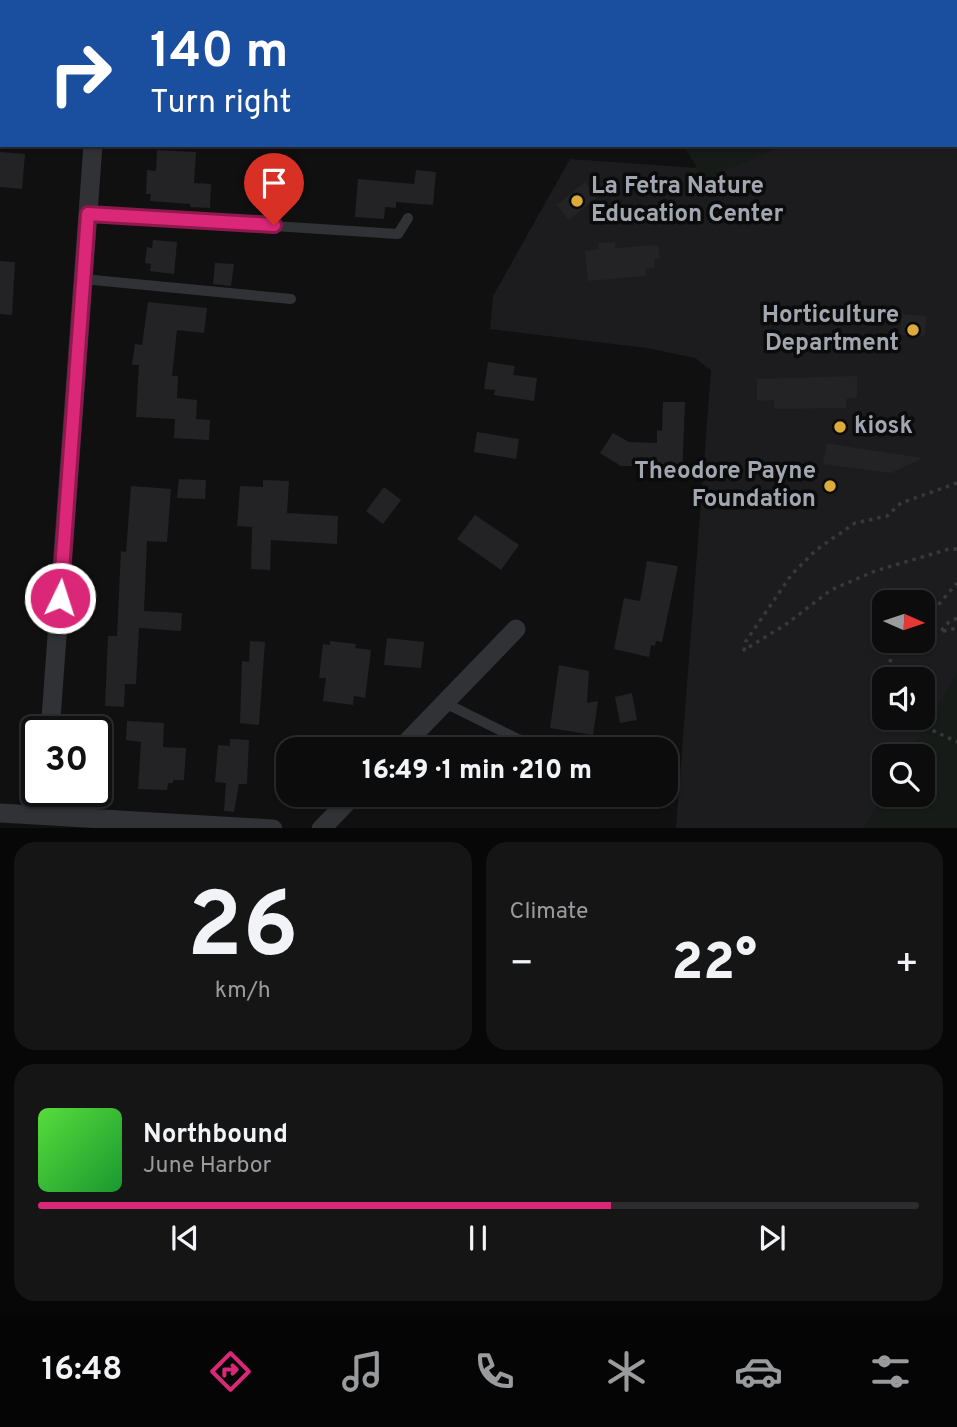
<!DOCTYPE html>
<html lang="en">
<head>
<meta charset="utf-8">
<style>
  body { margin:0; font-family:Overpass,sans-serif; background:#151516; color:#f1f3f6; height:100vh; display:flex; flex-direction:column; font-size:26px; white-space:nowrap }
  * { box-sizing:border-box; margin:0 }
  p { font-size:23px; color:#9a9b9d }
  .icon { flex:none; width:38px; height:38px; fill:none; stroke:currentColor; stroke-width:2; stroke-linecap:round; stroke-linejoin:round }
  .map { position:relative; height:828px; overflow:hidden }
  .panel { display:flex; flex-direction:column; gap:14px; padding:14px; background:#070707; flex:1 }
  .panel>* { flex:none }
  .top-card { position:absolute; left:0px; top:0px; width:957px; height:147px; box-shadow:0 2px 5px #0004,0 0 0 2px #2c2c2e; background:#1a4fa0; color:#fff; overflow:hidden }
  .needle { width:46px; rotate:93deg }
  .buttons { position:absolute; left:872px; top:590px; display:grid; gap:14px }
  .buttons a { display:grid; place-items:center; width:63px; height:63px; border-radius:14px; background:#0c0c0d; box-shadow:0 2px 5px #0004,0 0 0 2px #2c2c2e; font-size:35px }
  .speed { position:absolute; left:21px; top:716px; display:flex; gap:14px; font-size:35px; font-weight:700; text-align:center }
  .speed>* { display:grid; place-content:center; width:91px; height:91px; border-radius:50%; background:#0c0c0d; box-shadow:0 2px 5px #0004,0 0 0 2px #2c2c2e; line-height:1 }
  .speed .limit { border:4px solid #111; border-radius:10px; background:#fff; color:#111 }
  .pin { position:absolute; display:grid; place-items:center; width:60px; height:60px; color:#fff; margin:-72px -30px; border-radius:50% 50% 50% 0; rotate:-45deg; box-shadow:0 0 7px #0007 }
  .pin .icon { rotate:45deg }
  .me { position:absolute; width:77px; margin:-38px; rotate:4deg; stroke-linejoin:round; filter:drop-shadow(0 0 5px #0008) }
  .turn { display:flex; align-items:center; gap:24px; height:147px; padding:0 35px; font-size:32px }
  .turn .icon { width:91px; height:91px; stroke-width:2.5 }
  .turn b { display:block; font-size:49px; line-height:60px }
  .big { font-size:52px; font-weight:800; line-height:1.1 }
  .panel .card { flex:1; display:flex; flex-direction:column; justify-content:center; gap:10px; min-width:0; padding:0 24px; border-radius:21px; background:#151516 }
  .panel .dial { align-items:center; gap:0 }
  .dial b { font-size:91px; line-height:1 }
  .song { display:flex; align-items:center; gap:21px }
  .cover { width:84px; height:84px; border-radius:10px; background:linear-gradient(135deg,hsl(110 70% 55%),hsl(130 70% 35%)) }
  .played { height:7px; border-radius:4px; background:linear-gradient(90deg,#db2777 65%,#2c2c2e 65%) }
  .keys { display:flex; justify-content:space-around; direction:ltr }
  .heat { display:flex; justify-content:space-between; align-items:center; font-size:38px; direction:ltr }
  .panel .tiles { flex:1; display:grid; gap:14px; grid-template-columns:1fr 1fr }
  .card:last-child { grid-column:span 2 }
  .trip { position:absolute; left:276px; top:737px; width:402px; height:70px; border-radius:21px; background:#0c0c0d; box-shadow:0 2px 5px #0004,0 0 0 2px #2c2c2e; font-weight:800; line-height:70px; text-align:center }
  .tabs { display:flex; height:112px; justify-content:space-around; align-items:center; background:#050505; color:#9a9b9d }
  .tabs .icon { width:49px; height:49px }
  .tabs .selected { color:#db2777 }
  .tabs b { font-size:32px; color:#f1f3f6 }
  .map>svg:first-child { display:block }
</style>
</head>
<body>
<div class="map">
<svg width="957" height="829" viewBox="0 0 957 829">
  <rect width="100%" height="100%" fill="#101011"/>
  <path fill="#1c1c1e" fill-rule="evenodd" d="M957,0V828H676L711,370L695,358L647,348L490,329L493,296L570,159L724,170L725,145H956ZM884,602H922V640H884ZM884,679H922V718H884ZM884,756H922V794H884Z"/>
  <g fill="#161b17">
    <polygon points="630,0 957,0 957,14 956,2"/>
    <polygon points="683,145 779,145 776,149 704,179"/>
    <polygon points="957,674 957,828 863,828 884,794 922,794 922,756 907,756"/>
  </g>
  <g fill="#232325">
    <polygon points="157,150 196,152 194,183 211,184 210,208 190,207 190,204 150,201 151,194 146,194 147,170 156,171"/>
    <polygon points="0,152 25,154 22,189 0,187"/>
    <polygon points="416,170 436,172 433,205 396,202 396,208 385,207 384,219 355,217 358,179 414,184"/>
    <polygon points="585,182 597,197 569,220 557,205"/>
    <polygon points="153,240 177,242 174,274 150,271 151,264 145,263 147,247 152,248"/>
    <polygon points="615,242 615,248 658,245 660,259 654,259 655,268 645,269 646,276 588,281 585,251 599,249 598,243"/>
    <polygon points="0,261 15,262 12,315 0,314"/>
    <polygon points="215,263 234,264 231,286 213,284"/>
    <polygon points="148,302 207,308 204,333 177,330 172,376 178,376 177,398 197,400 196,419 210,420 209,440 174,438 175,419 136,417 139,365 132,365 135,344 142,345"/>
    <polygon points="902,314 926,316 925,336 900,335"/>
    <polygon points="488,362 515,366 513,375 537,378 534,401 494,395 495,390 484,389"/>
    <polygon points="857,376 857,398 846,399 846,408 774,409 774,400 757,401 757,379"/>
    <polygon points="663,402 685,402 682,477 647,478 647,466 621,466 600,453 613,433 629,442 657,443 657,430 662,431"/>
    <polygon points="477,432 519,439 516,459 474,452"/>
    <polygon points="827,443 843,446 923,458 891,473 823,464"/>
    <polygon points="179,479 206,480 205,499 177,498"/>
    <polygon points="263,480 289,481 287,513 338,516 337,544 271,540 270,570 251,569 252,527 237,526 240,486 263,487"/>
    <polygon points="131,486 171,489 167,542 147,541 144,611 182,613 181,631 139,628 136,684 125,684 124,707 105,706 108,636 117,636 121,551 126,552"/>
    <polygon points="384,487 401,500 383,524 366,511"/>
    <polygon points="475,515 519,545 501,570 457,539"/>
    <polygon points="647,561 678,566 662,642 656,641 655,646 651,645 649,657 614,649 624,598 640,601"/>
    <polygon points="387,638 424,642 421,668 384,665"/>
    <polygon points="250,641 265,642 259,725 240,723 242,661 249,662"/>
    <polygon points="330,641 356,644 355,648 371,650 365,698 354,696 353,705 323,701 326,678 319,678 323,644 330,645"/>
    <polygon points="559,665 589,671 587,703 598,701 593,735 550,728"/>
    <polygon points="632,693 637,720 620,723 615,697"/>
    <polygon points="127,721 164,723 163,747 186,748 184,780 173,780 173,783 168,783 167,790 138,789 141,742 126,740"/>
    <polygon points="230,739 249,740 247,784 239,784 234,812 224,811 226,783 215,782 218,745 230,746"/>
  </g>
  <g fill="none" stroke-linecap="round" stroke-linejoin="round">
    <g stroke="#37383c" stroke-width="3.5" stroke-dasharray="3.5 5" stroke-linecap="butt">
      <polyline points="957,483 901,503 887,516 855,523 816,550 792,574 746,641 744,650 785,625 831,590 875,571 949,549 957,549"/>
      <polyline points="957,618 949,622 940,632 957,628"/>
      <polyline points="922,624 957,583"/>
      <path d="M892,679C886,663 892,652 903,640"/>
      <polyline points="921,718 932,730 957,742"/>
    </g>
    <g stroke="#313235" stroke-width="10">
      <polyline points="0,33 2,33"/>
      <polyline points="88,214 398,234 408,218"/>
      <polyline points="83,279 291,299"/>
      <polyline points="445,703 518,739 543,749"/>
    </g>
    <g stroke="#313235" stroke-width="19">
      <polyline points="104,2 104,0"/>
      <polyline points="50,732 93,145"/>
      <polyline points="400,749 516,629"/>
      <polyline points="0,813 273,829"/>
      <polyline points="44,815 45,791"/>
      <polyline points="321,829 355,794"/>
    </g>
  </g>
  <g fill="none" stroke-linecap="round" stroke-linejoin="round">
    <g stroke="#8e194d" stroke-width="18">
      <polyline id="route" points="60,598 88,214 274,225"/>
    </g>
    <use href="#route" stroke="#db2777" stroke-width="12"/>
  </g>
  <g fill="#ddab3b" stroke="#0b0b0c" stroke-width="2.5">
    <circle cx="577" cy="201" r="7"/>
    <circle cx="913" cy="330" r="7"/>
    <circle cx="840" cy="427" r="7"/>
    <circle cx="830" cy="486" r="7"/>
  </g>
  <g text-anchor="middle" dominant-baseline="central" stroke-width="7" stroke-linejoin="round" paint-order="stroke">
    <g font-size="24" font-weight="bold" fill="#a2a6b0" stroke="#0b0b0c" text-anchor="start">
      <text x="591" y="187">La Fetra Nature<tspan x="591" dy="28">Education Center</tspan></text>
      <text x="899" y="316" text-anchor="end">Horticulture<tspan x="899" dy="28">Department</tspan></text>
      <text x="854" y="427">kiosk</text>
      <text x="816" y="472" text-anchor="end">Theodore Payne<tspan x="816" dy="28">Foundation</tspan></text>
    </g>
  </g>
</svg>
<div class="buttons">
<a><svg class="needle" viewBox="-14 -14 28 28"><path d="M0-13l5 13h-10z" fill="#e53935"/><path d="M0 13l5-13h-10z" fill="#9a9b9d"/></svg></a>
<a><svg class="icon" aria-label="sound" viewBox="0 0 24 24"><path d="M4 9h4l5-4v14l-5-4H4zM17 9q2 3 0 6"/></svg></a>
<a><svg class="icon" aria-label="search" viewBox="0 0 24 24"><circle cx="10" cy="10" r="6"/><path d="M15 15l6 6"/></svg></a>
</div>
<div class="speed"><div class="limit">30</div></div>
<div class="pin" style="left:274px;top:225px;background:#d93025"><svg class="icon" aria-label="arrive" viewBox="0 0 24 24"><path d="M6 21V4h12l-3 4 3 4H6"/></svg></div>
<svg class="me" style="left:60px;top:598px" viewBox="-20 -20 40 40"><circle r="17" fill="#db2777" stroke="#fff" stroke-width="3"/><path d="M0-11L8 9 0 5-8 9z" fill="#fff"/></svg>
<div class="trip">16:49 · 1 min · 210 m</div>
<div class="top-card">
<div class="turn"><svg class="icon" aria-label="right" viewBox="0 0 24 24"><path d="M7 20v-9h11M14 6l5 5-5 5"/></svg><div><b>140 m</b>Turn right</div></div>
</div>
</div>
<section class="panel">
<div class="tiles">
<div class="card dial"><b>26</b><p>km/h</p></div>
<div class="card"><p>Climate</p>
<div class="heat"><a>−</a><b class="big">22°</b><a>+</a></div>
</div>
<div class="card">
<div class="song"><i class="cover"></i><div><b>Northbound</b><p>June Harbor</p></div></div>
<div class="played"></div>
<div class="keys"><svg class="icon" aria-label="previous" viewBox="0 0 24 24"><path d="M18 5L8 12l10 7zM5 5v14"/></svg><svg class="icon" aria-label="pause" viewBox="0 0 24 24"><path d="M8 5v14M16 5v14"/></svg><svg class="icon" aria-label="next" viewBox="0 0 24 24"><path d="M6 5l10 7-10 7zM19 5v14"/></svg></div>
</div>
</div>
</section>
<nav class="tabs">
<b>16:48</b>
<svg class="icon selected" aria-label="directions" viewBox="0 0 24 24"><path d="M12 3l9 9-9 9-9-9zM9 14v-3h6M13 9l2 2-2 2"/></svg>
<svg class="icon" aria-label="music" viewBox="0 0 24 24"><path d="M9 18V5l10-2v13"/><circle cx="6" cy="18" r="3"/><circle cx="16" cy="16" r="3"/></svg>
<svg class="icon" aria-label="phone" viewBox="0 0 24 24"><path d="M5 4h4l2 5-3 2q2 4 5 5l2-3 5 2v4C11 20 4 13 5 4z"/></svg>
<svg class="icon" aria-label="climate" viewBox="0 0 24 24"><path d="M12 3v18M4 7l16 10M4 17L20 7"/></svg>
<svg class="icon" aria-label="car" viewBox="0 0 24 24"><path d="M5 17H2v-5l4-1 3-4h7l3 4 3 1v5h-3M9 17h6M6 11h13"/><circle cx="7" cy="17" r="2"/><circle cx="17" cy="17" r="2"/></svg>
<svg class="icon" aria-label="filters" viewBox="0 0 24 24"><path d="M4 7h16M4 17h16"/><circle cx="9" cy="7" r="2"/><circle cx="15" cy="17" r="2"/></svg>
</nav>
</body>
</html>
